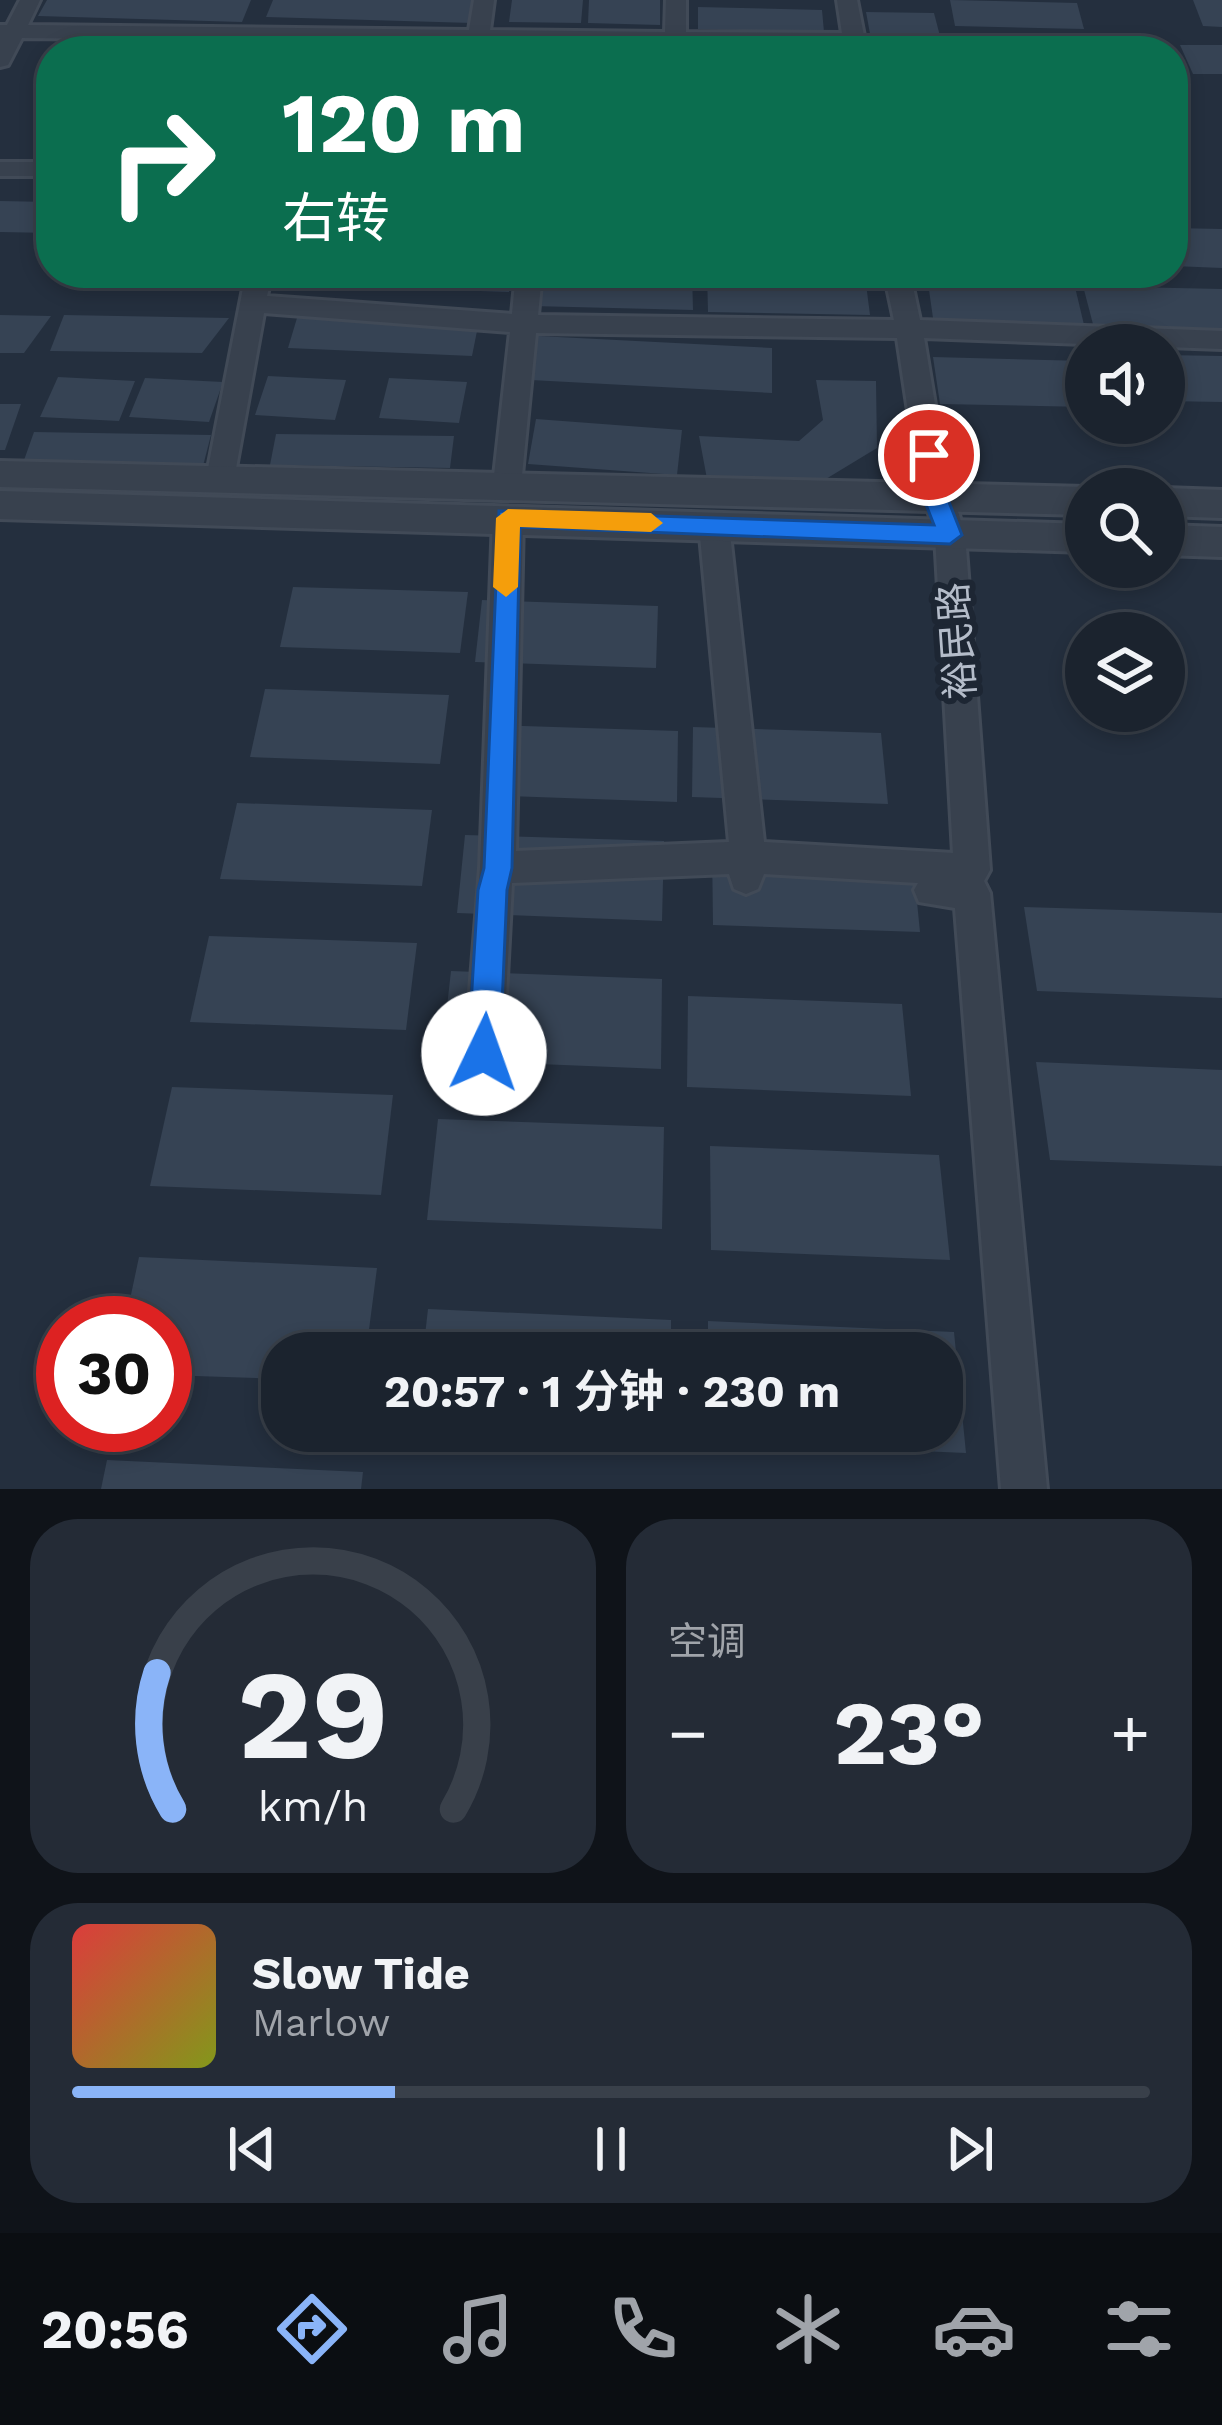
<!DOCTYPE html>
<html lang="zh">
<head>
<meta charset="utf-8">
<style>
  body { margin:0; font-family:"Work Sans","Noto Sans SC",sans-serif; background:#242b36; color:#f1f3f6; height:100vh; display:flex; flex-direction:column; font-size:45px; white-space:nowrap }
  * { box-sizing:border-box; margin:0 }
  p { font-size:39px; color:#a0a4aa }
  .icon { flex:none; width:66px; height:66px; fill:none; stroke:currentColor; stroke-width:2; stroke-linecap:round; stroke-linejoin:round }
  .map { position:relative; height:1489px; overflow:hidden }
  .panel { display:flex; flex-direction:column; gap:30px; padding:30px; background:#0f1319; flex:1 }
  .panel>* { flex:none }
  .guide { position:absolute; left:36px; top:36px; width:1152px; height:252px; border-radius:48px; box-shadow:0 6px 18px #0003,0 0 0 3px #39404a; background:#0b6e4f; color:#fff; overflow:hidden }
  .buttons { position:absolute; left:1065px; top:324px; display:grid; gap:24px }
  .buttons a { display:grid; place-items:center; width:120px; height:120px; border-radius:50%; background:#1b232e; box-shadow:0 6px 18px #0003,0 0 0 3px #39404a; font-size:60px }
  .speed { position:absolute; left:36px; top:1296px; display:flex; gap:24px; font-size:60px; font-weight:700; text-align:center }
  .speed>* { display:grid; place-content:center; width:156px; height:156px; border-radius:50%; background:#1b232e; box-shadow:0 6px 18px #0003,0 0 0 3px #39404a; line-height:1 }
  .speed .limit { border:18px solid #d22; background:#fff; color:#111 }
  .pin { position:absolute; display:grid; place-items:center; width:102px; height:102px; color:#fff; margin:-51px; border:6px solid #fff; border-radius:50%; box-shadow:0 3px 12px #0007 }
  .me { position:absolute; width:132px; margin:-66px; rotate:3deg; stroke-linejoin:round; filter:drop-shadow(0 0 9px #0008) }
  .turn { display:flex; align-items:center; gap:42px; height:252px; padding:0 48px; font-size:54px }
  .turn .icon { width:156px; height:156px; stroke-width:2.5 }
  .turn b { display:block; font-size:84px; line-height:102px }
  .big { font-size:90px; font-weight:700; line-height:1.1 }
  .panel .tile { flex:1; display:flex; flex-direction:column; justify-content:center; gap:18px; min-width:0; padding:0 42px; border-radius:48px; background:#242b36 }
  .panel .dial { align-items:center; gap:0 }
  .dial svg { height:312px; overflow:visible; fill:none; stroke:#39404a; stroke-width:7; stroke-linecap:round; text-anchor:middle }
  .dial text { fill:#f1f3f6; stroke:none }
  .song { display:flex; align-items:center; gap:36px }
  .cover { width:144px; height:144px; border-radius:18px; background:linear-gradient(135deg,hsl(0 70% 55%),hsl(70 70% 35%)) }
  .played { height:12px; border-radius:6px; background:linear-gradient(90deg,#8ab4f8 30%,#39404a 30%) }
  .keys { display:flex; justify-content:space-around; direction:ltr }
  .heat { display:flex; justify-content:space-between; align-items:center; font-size:66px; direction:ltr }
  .panel .tiles { flex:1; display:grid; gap:30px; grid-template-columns:1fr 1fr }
  .tile:last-child { grid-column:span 2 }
  .trip { position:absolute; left:261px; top:1332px; width:702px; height:120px; border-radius:48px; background:#1b232e; box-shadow:0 6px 18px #0003,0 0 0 3px #39404a; font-weight:700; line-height:120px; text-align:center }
  .menu { display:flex; height:192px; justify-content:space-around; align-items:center; background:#0b0e12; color:#a0a4aa }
  .menu .icon { width:84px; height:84px }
  .menu .active { color:#8ab4f8 }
  .menu b { font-size:54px; color:#f1f3f6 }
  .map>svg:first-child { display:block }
</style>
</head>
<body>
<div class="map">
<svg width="1222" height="1489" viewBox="0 0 1222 1489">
  <rect width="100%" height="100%" fill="#242f3e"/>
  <g fill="#364354">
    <polygon points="47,0 251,0 242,22 38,16"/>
    <polygon points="273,0 476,0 472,23 266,17"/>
    <polygon points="512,0 583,0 581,23 509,22"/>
    <polygon points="589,0 660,0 660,25 588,23"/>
    <polygon points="950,0 1077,3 1084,29 955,26"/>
    <polygon points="1193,0 1222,0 1222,27 1203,26"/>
    <polygon points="698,7 822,10 824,32 698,29"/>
    <polygon points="866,12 934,13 941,40 871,39"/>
    <polygon points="140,38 220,42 216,51 134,51"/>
    <polygon points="326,42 406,46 405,51 322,51"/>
    <polygon points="227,44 299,47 299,51 224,51"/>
    <polygon points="1180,45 1222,45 1222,74 1193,74"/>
    <polygon points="0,201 51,202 51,233 0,232"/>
    <polygon points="1173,228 1222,229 1222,268 1173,266"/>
    <polygon points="282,273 511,273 509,292 279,284"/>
    <polygon points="535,273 692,273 693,310 532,306"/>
    <polygon points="707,273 865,276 870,315 708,312"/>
    <polygon points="928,283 1075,287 1085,329 934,325"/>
    <polygon points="1083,286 1222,289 1222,331 1094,328"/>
    <polygon points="0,315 51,316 24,353 0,353"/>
    <polygon points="64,315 229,318 202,353 50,351"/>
    <polygon points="297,318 478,326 472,356 288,348"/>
    <polygon points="538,336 772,348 772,393 531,380"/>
    <polygon points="1164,355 1222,356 1222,402 1164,401"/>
    <polygon points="933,357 1086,361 1086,407 940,404"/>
    <polygon points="268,376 346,380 335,420 255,415"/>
    <polygon points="58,377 135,381 119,421 40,417"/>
    <polygon points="145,378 223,382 209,422 129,417"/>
    <polygon points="389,378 467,382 459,423 379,418"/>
    <polygon points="816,380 876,381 877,448 816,485 707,479 699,436 799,441 823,420"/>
    <polygon points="0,404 21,404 5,450 0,450"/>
    <polygon points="536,419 682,430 677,475 528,464"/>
    <polygon points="34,432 211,435 203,466 23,463"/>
    <polygon points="276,434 454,436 450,468 270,465"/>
    <polygon points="293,587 468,592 460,653 280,647"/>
    <polygon points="482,600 658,606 656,668 475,662"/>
    <polygon points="265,689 449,695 440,764 250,757"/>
    <polygon points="489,725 678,731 677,802 482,795"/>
    <polygon points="693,727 881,733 888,804 692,797"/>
    <polygon points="237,803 432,810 422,886 220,879"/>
    <polygon points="465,835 664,841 662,921 457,913"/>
    <polygon points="712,846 912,852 920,932 713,925"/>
    <polygon points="1024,907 1222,913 1222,998 1037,991"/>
    <polygon points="209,936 417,943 406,1030 190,1022"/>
    <polygon points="451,971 662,979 661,1069 441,1060"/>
    <polygon points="688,996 902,1004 911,1096 687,1087"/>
    <polygon points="1036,1062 1222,1070 1222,1166 1050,1160"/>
    <polygon points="172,1087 393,1095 381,1195 150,1186"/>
    <polygon points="438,1119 664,1127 662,1229 427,1220"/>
    <polygon points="710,1146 939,1155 950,1260 711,1250"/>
    <polygon points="139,1257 377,1268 366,1353 282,1353 282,1379 165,1375 165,1323 125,1323"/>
    <polygon points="428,1309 671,1320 671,1353 423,1353"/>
    <polygon points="708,1321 954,1332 966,1453 708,1442 708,1431 942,1431 942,1353 708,1353"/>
    <polygon points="548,1431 670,1431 670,1440 548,1435"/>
    <polygon points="107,1460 363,1472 361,1489 101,1489"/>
  </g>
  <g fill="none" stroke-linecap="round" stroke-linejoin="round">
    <g stroke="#414a57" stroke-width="6">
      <g id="minor">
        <polygon points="20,0 40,0 28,25 469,30 474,0 494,0 490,30 665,32 666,0 686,0 686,32 842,33 837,0 857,0 867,51 845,51 844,46 686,45 686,51 664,51 664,44 22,38 8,65 0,67 0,25 7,25"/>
        <rect x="0" y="162" width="51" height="14"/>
        <polygon points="246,273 272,273 267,296 512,314 516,273 542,273 538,315 894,320 884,273 910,273 920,320 1222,331 1222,349 924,338 946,471 965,535 990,870 984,881 990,893 1047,1489 1001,1489 955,908 919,902 914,890 918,883 764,874 758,889 746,894 734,889 729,874 512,883 503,1053 497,1066 484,1072 471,1066 465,1053 480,868 493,518 498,510 518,510 523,518 516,851 729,842 699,525 704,517 724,517 729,525 764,842 953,853 935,535 917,471 897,338 536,333 521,485 507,496 493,485 510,332 264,313 234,479 220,490 206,479"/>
      </g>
    </g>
    <g stroke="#414a57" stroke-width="6">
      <g id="tertiary">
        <polygon points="0,461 1086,487 1092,489 1086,489 1086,515 0,487"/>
        <polygon points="1164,488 1222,490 1222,518 1164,516"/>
        <polygon points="0,491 1086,524 1086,552 0,519"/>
        <polygon points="1164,525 1222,527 1222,557 1164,555"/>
      </g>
    </g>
    <use href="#minor" fill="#38414e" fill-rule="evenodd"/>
    <use href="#tertiary" fill="#38414e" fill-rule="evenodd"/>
  </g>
  <polygon fill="#1a73e8" stroke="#114b97" stroke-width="3" points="929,447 941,455 947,497 962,535 950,544 520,527 512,868 507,890 500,1053 495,1064 484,1068 473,1064 468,1053 478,890 484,868 499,511 934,525 923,497 918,455"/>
  <polygon fill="#f59e0b" points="508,509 651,513 663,523 651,532 520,527 518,587 506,597 493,587 496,518"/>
  <g text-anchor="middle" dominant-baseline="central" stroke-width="12" stroke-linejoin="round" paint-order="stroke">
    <g font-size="39" fill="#b4bcc9" stroke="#1d2633">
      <text transform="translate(957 641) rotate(-94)">裕民路</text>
    </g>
  </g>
</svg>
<div class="buttons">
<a><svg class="icon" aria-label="sound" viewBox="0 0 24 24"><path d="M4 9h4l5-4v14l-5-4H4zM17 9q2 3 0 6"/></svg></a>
<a><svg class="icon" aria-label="search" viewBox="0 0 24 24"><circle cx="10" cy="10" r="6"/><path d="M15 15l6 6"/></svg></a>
<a><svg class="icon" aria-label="layers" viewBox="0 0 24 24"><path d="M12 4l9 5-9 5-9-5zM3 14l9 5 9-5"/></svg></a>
</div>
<div class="speed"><div class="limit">30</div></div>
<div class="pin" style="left:929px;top:455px;background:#d93025"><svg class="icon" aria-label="arrive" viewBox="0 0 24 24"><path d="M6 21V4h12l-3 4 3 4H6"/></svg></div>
<svg class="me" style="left:484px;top:1053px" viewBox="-20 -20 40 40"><circle r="19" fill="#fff"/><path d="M0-13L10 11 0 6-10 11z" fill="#1a73e8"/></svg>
<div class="trip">20:57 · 1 分钟 · 230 m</div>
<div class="guide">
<div class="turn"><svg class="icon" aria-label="right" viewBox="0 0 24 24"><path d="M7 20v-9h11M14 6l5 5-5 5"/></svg><div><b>120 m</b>右转</div></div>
</div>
</div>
<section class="panel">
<div class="tiles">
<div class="tile dial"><svg viewBox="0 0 100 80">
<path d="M14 69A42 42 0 1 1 86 69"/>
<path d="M14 69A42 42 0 0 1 10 34" stroke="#8ab4f8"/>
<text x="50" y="56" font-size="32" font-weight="700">29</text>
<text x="50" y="72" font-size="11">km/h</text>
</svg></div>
<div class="tile"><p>空调</p>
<div class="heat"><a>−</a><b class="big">23°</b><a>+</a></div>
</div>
<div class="tile">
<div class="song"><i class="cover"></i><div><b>Slow Tide</b><p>Marlow</p></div></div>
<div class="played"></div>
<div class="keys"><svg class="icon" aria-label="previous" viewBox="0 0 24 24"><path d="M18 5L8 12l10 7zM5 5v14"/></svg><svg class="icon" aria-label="pause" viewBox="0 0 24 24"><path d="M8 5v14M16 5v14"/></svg><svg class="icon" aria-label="next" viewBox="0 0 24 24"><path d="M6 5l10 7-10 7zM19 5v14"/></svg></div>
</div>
</div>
</section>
<nav class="menu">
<b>20:56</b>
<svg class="icon active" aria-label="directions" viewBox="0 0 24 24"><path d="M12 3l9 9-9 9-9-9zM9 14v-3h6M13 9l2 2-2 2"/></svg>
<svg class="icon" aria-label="music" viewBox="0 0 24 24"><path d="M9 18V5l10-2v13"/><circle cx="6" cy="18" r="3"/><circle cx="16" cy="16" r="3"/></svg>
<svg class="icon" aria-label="phone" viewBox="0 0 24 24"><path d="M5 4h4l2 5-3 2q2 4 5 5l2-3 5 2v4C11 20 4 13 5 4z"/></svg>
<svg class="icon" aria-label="climate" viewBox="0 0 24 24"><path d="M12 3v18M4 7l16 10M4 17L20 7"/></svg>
<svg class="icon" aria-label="car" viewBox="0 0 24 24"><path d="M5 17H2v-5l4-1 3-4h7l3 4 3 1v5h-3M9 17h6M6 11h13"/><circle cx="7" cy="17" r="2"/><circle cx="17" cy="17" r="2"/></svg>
<svg class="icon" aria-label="filters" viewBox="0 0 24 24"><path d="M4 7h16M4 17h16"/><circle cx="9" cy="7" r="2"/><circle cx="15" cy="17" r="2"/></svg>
</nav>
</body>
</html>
